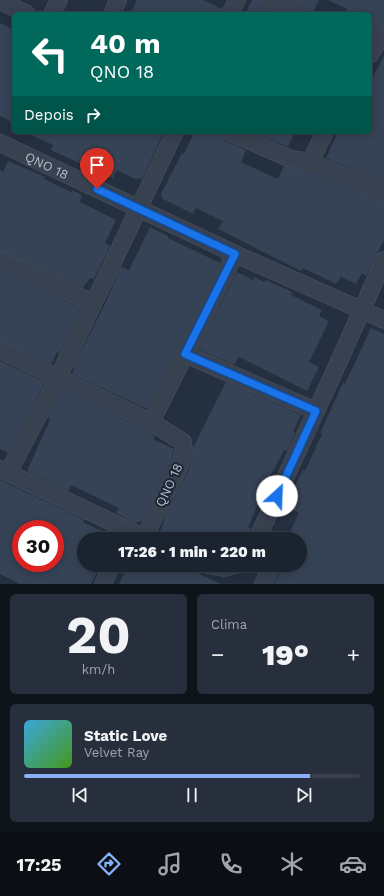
<!DOCTYPE html>
<html lang="pt">
<head>
<meta charset="utf-8">
<style>
  body { margin:0; font-family:"Work Sans",sans-serif; background:#282f3c; color:#f1f3f6; height:100vh; display:flex; flex-direction:column; font-size:15px; white-space:nowrap }
  * { box-sizing:border-box; margin:0 }
  p { font-size:13px; color:#a0a4ab }
  .icon { flex:none; width:22px; height:22px; fill:none; stroke:currentColor; stroke-width:2; stroke-linecap:round; stroke-linejoin:round }
  .map { position:relative; height:584px; overflow:hidden }
  .sheet { display:flex; flex-direction:column; gap:10px; padding:10px; background:#0f131a; flex:1 }
  .sheet>* { flex:none }
  .hud { position:absolute; left:12px; top:12px; width:360px; height:122px; border-radius:6px; box-shadow:0 2px 10px #0003,0 0 0 1px #39404c; background:#00695c; color:#fff; overflow:hidden }
  .speed { position:absolute; left:12px; top:520px; display:flex; gap:8px; font-size:20px; font-weight:700; text-align:center }
  .speed>* { display:grid; place-content:center; width:52px; height:52px; border-radius:50%; background:#1b2330; box-shadow:0 2px 10px #0003,0 0 0 1px #39404c; line-height:1 }
  .speed .limit { border:6px solid #d22; background:#fff; color:#111 }
  .pin { position:absolute; display:grid; place-items:center; width:34px; height:34px; color:#fff; margin:-41px -17px; border-radius:50% 50% 50% 0; rotate:-45deg; box-shadow:0 0 4px #0007 }
  .pin .icon { rotate:45deg }
  .me { position:absolute; width:44px; margin:-22px; rotate:25deg; stroke-linejoin:round; filter:drop-shadow(0 0 3px #0008) }
  .turn { display:flex; align-items:center; gap:14px; height:84px; padding:0 12px; font-size:18px }
  .turn .icon { width:52px; height:52px; stroke-width:2.5 }
  .turn b { display:block; font-size:28px; line-height:34px }
  .then { display:flex; align-items:center; height:38px; padding:0 12px; background:#0003; gap:8px; font-size:15px }
  .big { font-size:30px; font-weight:800; line-height:1.1 }
  .sheet .card { flex:1; display:flex; flex-direction:column; justify-content:center; gap:6px; min-width:0; padding:0 14px; border-radius:6px; background:#282f3c }
  .sheet .dial { align-items:center; gap:0 }
  .dial b { font-size:52px; line-height:1 }
  .song { display:flex; align-items:center; gap:12px }
  .cover { width:48px; height:48px; border-radius:6px; background:linear-gradient(135deg,hsl(200 70% 55%),hsl(100 70% 35%)) }
  .played { height:4px; border-radius:2px; background:linear-gradient(90deg,#89b2fc 85%,#39404c 85%) }
  .keys { display:flex; justify-content:space-around; direction:ltr }
  .heat { display:flex; justify-content:space-between; align-items:center; font-size:22px; direction:ltr }
  .sheet .tiles { flex:1; display:grid; gap:10px; grid-template-columns:1fr 1fr }
  .card:last-child { grid-column:span 2 }
  .trip { position:absolute; left:77px; top:532px; width:230px; height:40px; border-radius:20px; background:#1b2330; box-shadow:0 2px 10px #0003,0 0 0 1px #39404c; font-weight:800; line-height:40px; text-align:center }
  .tabs { display:flex; height:64px; justify-content:space-around; align-items:center; background:#0b0e13; color:#a0a4ab }
  .tabs .icon { width:28px; height:28px }
  .tabs .active { color:#89b2fc }
  .tabs b { font-size:18px; color:#f1f3f6 }
  .map>svg:first-child { display:block }
</style>
</head>
<body>
<div class="map">
<svg width="384" height="584" viewBox="0 0 384 584">
  <rect width="100%" height="100%" fill="#242f40"/>
  <g fill="#364356" fill-rule="evenodd">
    <polygon points="137,0 203,0 222,9 221,14 130,14"/>
    <polygon points="252,0 260,0 261,5 264,8 276,14 245,14"/>
    <polygon points="290,0 319,0 312,14 306,14 305,9 302,6"/>
    <polygon points="328,0 384,0 384,24 379,25 376,28 370,37 370,14 345,14 347,9"/>
    <polygon points="0,23 14,30 14,123 0,116"/>
    <polygon points="384,55 384,182 326,158 338,132 370,132 370,84"/>
    <polygon points="24,132 164,132 142,179 138,178 137,180 117,170 113,178 101,172 99,175 87,169 88,167 51,150 53,145"/>
    <polygon points="194,132 220,132 221,137 225,141 246,150 241,162 278,179 284,166 307,171 384,201 384,240 366,276 362,273 356,284 341,277 336,284 303,268 301,271 218,229 223,221 196,208 193,214 163,199 161,194 182,153 184,154"/>
    <polygon points="253,132 295,132 288,147"/>
    <polygon points="8,161 45,177 44,179 71,192 72,190 82,195 80,202 116,220 105,243 110,246 94,279 90,278 83,288 0,251 0,170 3,172"/>
    <polygon points="150,227 168,236 168,238 220,263 147,409 72,374 74,369 73,368 105,304 121,267 129,270"/>
    <polygon points="0,270 81,308 59,354 57,352 51,364 0,341"/>
    <polygon points="237,272 253,280 254,277 264,282 266,280 292,292 291,295 322,310 319,316 329,321 309,362 319,367 307,391 239,357 234,365 198,349"/>
    <polygon points="371,328 384,334 384,584 274,584 283,565 300,565 300,539 287,539 299,513 285,506 303,470 305,471 322,434 320,433 343,383 345,384"/>
    <polygon points="0,361 45,382 8,453 0,449"/>
    <polygon points="226,382 301,415 293,432 295,433 287,451 284,450 265,486 270,489 262,506 258,504 248,527 251,528 245,539 170,539 160,534 166,514 189,469 193,448"/>
    <polygon points="62,390 146,430 155,436 153,439 174,449 171,462 142,521 135,523 116,513 119,508 71,485 68,491 27,471 50,420 48,418"/>
    <path d="M0,480L70,513L84,520L83,522L119,539H84V565H93L91,568L97,572L91,584H20L0,574ZM21,529H55V563H21Z"/>
    <polygon points="128,565 186,565 194,569 193,571 221,584 119,584"/>
  </g>
  <g fill="none" stroke-linecap="round" stroke-linejoin="round">
    <g stroke="#424a59" stroke-width="18">
      <g id="street">
        <polyline points="269,0 297,14"/>
        <polyline points="0,1 27,14"/>
        <polyline points="52,14 59,0"/>
        <polyline points="112,14 118,0"/>
        <polyline points="230,14 237,0"/>
        <polyline points="370,55 384,33"/>
        <polyline points="229,132 291,159 310,162 384,192"/>
        <path id="s1" d="M0,143L235,254L384,320"/>
        <polyline points="310,162 325,132"/>
        <polyline points="0,260 93,303"/>
        <polyline points="0,350 151,422 183,442 184,450 180,465 144,538"/>
        <polyline points="185,354 316,411"/>
        <polyline points="151,422 235,254"/>
        <polyline points="0,469 147,539"/>
        <polyline points="8,473 58,378 175,132"/>
        <polyline points="257,539 341,357 384,260"/>
        <polyline points="207,565 223,568 236,565"/>
        <polyline points="103,584 112,565"/>
        <polyline points="263,584 270,569 269,565"/>
      </g>
    </g>
    <use href="#street" stroke="#384150" stroke-width="16"/>
  </g>
  <g fill="none" stroke-linecap="round" stroke-linejoin="round">
    <g stroke="#114b97" stroke-width="10">
      <polyline id="route" points="97,189 235,254 185,354 316,411 277,496"/>
    </g>
    <use href="#route" stroke="#1a73e8" stroke-width="7"/>
  </g>
  <g text-anchor="middle" dominant-baseline="central" stroke-width="4" stroke-linejoin="round" paint-order="stroke">
    <g font-size="13" fill="#b5bccb" stroke="#1d2635">
      <text stroke="none"><textPath href="#s1" startOffset="52">QNO 18</textPath></text>
      <text transform="translate(169 485) rotate(-65)">QNO 18</text>
    </g>
  </g>
</svg>
<div class="speed"><div class="limit">30</div></div>
<div class="pin" style="left:97px;top:189px;background:#d93025"><svg class="icon" aria-label="arrive" viewBox="0 0 24 24"><path d="M6 21V4h12l-3 4 3 4H6"/></svg></div>
<svg class="me" style="left:277px;top:496px" viewBox="-20 -20 40 40"><circle r="19" fill="#fff"/><path d="M0-13L10 11 0 6-10 11z" fill="#1a73e8"/></svg>
<div class="trip">17:26 · 1 min · 220 m</div>
<div class="hud">
<div class="turn"><svg class="icon" aria-label="left" viewBox="0 0 24 24"><path d="M17 20v-9H6M10 6l-5 5 5 5"/></svg><div><b>40 m</b>QNO 18</div></div>
<div class="then">Depois<svg class="icon" aria-label="right" viewBox="0 0 24 24"><path d="M7 20v-9h11M14 6l5 5-5 5"/></svg></div>
</div>
</div>
<section class="sheet">
<div class="tiles">
<div class="card dial"><b>20</b><p>km/h</p></div>
<div class="card"><p>Clima</p>
<div class="heat"><a>−</a><b class="big">19°</b><a>+</a></div>
</div>
<div class="card">
<div class="song"><i class="cover"></i><div><b>Static Love</b><p>Velvet Ray</p></div></div>
<div class="played"></div>
<div class="keys"><svg class="icon" aria-label="previous" viewBox="0 0 24 24"><path d="M18 5L8 12l10 7zM5 5v14"/></svg><svg class="icon" aria-label="pause" viewBox="0 0 24 24"><path d="M8 5v14M16 5v14"/></svg><svg class="icon" aria-label="next" viewBox="0 0 24 24"><path d="M6 5l10 7-10 7zM19 5v14"/></svg></div>
</div>
</div>
</section>
<nav class="tabs">
<b>17:25</b>
<svg class="icon active" aria-label="directions" viewBox="0 0 24 24"><path d="M12 3l9 9-9 9-9-9zM9 14v-3h6M13 9l2 2-2 2"/></svg>
<svg class="icon" aria-label="music" viewBox="0 0 24 24"><path d="M9 18V5l10-2v13"/><circle cx="6" cy="18" r="3"/><circle cx="16" cy="16" r="3"/></svg>
<svg class="icon" aria-label="phone" viewBox="0 0 24 24"><path d="M5 4h4l2 5-3 2q2 4 5 5l2-3 5 2v4C11 20 4 13 5 4z"/></svg>
<svg class="icon" aria-label="climate" viewBox="0 0 24 24"><path d="M12 3v18M4 7l16 10M4 17L20 7"/></svg>
<svg class="icon" aria-label="car" viewBox="0 0 24 24"><path d="M5 17H2v-5l4-1 3-4h7l3 4 3 1v5h-3M9 17h6M6 11h13"/><circle cx="7" cy="17" r="2"/><circle cx="17" cy="17" r="2"/></svg>
</nav>
</body>
</html>
